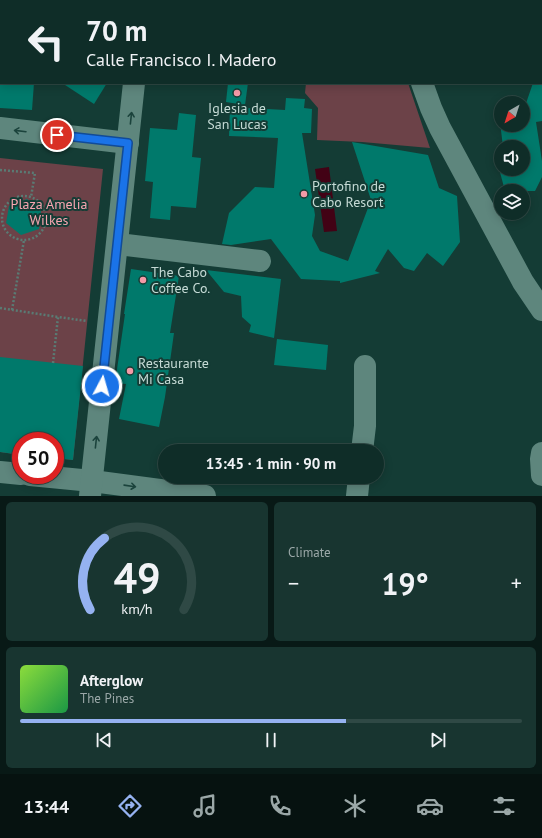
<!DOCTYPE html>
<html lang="en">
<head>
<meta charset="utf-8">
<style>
  body { margin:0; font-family:"PT Sans",sans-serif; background:#183530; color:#f1f3f6; height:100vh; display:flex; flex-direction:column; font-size:15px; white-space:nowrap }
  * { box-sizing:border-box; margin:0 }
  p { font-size:13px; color:#9ba8a8 }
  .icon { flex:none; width:22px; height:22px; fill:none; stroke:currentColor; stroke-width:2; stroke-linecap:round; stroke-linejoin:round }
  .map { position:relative; height:496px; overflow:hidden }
  .drawer { display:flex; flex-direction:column; gap:6px; padding:6px; background:#081916; flex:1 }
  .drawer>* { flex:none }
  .hud { position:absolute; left:0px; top:0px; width:542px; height:84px; box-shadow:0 2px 10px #0003,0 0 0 1px #2f4945; background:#0f2d28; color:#f1f3f6; overflow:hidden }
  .needle { width:26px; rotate:219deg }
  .buttons { position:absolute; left:494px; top:96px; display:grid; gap:8px }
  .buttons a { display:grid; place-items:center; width:36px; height:36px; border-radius:50%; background:#0f2d28; box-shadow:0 2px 10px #0003,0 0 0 1px #2f4945; font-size:20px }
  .speed { position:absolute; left:12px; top:432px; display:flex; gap:8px; font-size:20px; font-weight:700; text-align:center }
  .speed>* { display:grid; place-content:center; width:52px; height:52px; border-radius:50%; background:#0f2d28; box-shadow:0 2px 10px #0003,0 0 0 1px #2f4945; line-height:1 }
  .speed .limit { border:6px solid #d22; background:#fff; color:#111 }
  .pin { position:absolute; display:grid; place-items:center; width:34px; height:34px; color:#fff; margin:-17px; border:2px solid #fff; border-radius:50%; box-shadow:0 1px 4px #0007 }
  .me { position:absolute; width:44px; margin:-22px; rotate:6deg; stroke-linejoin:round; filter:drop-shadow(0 0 3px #0008) }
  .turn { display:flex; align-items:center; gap:14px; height:84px; padding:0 20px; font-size:18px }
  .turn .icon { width:52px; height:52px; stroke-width:2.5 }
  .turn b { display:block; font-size:28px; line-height:34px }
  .big { font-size:30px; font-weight:700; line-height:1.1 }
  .drawer .tile { flex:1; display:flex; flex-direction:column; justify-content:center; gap:6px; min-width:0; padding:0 14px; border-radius:6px; background:#183530 }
  .drawer .dial { align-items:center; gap:0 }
  .dial svg { height:104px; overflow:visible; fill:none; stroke:#2f4945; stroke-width:7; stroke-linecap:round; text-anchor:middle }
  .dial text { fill:#f1f3f6; stroke:none }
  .song { display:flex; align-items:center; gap:12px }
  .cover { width:48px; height:48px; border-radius:6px; background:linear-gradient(135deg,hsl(90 70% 55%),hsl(140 70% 35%)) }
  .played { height:4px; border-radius:2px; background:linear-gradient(90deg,#95b2f1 65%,#2f4945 65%) }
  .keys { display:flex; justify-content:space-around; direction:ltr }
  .heat { display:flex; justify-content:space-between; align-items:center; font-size:22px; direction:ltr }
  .drawer .tiles { flex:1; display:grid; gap:6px; grid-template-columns:1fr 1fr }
  .tile:last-child { grid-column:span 2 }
  .trip { position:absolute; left:158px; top:444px; width:226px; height:40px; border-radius:20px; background:#0f2d28; box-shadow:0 2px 10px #0003,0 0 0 1px #2f4945; font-weight:700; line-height:40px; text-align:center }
  .dock { display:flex; height:64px; justify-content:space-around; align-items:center; background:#061210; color:#9ba8a8 }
  .dock .icon { width:28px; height:28px }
  .dock .on { color:#95b2f1 }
  .dock b { font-size:18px; color:#f1f3f6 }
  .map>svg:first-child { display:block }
</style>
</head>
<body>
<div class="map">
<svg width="542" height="496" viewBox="0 0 542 496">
  <rect width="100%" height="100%" fill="#143c35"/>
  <g fill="#6c4248">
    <polygon points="306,83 408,83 430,148 362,142 317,140 318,108 305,93"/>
    <polygon points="0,158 103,169 73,460 55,458 55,441 21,441 21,455 0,452"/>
  </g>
  <polygon fill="#420215" points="329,167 337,231 324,232 315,169"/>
  <g fill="#00796b">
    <polygon points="541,66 542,66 542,121 536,122 542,161 542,177 535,191 505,191 497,161 501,161 501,169 523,169 523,147 503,147 500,122 501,125 523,125 523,112 533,83 541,83"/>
    <polygon points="0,83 34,83 32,110 0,108"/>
    <polygon points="62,83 107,83 94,104"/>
    <polygon points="228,83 248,83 245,105 226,102"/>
    <polygon points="286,98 305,99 304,108 312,109 311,133 302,133 315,215 312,236 320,251 348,261 371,200 352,142 428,155 439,188 457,196 460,242 443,266 427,253 414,271 404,268 388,249 375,271 380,273 340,283 340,281 301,279 271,239 231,245 222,244 229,213 255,187 274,188 278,138 229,136 230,107 285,110"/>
    <polygon points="179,113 196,115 192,157 201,158 196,208 171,206 170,220 150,218 153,182 145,181 150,128 177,130"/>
    <polygon points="27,199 41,211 39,229 21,235 6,223 9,206"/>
    <polygon points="131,269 179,276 170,333 174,333 165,397 159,427 119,419 126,384 115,383 125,314 124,314"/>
    <polygon points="206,270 281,279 274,338 249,332 251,325 242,317 241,296 224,292"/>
    <polygon points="277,339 328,345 326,370 274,365"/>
    <polygon points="0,357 83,366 73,460 55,458 55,441 21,441 21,455 0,452"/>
  </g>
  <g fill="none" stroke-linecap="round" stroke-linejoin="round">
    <g stroke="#5a7b74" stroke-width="2.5" stroke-dasharray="2 2" stroke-linecap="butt">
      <polyline points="0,170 35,173 31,197"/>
      <circle cx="24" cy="218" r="22"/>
      <polyline points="0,308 58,317"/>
      <polyline points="12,310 24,240"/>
      <polyline points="53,363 58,317 87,321"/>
    </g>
    <g stroke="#5e867d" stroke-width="22">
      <polyline points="422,83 431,108 440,128 523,282 542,310"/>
      <polyline points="0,128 128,143"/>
      <polyline points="118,244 260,261"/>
      <polyline points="362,451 365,426 365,366"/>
      <polyline points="542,453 541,459 542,475"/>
      <polyline points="357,496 359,477"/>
    </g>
    <g stroke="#5e867d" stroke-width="22">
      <polyline points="143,1 143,0"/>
      <polyline points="0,472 21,474"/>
      <polyline points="30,475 92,481 205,496"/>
      <polyline points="90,496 134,83"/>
    </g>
  </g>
  <defs><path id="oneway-shaft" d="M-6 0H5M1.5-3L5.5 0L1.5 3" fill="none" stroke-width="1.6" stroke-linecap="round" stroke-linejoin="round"/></defs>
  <g stroke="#1b433c">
    <use href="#oneway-shaft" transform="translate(131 118) rotate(-84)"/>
    <use href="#oneway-shaft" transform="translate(20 131) rotate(-173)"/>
    <use href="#oneway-shaft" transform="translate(96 442) rotate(-84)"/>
    <use href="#oneway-shaft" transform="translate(130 486) rotate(8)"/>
  </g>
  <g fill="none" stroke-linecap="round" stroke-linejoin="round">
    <g stroke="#114b97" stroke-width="10">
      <polyline id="route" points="57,135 128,143 102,386"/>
    </g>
    <use href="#route" stroke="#1a73e8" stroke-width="7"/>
  </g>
  <g fill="#f39aa7" stroke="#143c35" stroke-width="1.5">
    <circle cx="237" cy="93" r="4"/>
    <circle cx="304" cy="194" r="4"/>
    <circle cx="143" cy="280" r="4"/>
    <circle cx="130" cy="371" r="4"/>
  </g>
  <g text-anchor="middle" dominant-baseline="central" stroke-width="4" stroke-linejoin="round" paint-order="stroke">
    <g font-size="14" fill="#c5dad5" stroke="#143c35" text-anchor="start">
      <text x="237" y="108" text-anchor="middle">Iglesia de<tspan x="237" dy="16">San Lucas</tspan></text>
      <text x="312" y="186">Portofino de<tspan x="312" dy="16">Cabo Resort</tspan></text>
      <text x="151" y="272">The Cabo<tspan x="151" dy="16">Coffee Co.</tspan></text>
      <text x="138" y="363">Restaurante<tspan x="138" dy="16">Mi Casa</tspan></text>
    </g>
    <g font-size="14" fill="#f8a5b1" stroke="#143c35">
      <text x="49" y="204">Plaza Amelia<tspan x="49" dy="16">Wilkes</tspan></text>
    </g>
  </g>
</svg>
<div class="buttons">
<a><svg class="needle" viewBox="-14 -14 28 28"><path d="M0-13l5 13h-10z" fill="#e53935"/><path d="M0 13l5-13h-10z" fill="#9ba8a8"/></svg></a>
<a><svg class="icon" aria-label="sound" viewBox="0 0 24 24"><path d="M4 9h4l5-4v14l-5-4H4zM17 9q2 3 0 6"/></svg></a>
<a><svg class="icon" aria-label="layers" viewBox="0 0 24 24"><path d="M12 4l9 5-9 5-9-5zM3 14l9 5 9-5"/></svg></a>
</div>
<div class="speed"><div class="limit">50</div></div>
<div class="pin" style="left:57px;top:135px;background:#d93025"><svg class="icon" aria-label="arrive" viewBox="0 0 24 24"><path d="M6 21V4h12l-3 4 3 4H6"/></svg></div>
<svg class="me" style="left:102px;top:386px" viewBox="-20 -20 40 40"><circle r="17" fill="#1a73e8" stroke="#fff" stroke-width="3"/><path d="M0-11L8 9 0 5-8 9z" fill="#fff"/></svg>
<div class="trip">13:45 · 1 min · 90 m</div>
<div class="hud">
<div class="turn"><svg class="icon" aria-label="left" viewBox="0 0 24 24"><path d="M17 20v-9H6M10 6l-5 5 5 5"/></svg><div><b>70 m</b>Calle Francisco I. Madero</div></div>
</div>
</div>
<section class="drawer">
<div class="tiles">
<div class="tile dial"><svg viewBox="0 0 100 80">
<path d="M14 69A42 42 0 1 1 86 69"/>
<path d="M14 69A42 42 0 0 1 25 14" stroke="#95b2f1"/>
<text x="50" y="56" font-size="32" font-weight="700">49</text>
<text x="50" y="72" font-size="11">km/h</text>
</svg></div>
<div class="tile"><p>Climate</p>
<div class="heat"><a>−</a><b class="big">19°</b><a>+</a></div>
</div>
<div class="tile">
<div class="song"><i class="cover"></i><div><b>Afterglow</b><p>The Pines</p></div></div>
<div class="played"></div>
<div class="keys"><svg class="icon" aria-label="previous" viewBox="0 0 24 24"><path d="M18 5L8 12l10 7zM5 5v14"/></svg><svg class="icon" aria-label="pause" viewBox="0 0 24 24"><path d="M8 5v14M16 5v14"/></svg><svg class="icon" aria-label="next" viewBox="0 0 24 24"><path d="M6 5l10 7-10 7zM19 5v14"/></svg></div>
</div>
</div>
</section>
<nav class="dock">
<b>13:44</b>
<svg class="icon on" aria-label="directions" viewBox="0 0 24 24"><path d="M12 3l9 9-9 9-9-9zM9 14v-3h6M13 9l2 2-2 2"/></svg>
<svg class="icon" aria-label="music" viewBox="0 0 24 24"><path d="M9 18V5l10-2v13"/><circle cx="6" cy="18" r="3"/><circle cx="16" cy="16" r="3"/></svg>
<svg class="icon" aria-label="phone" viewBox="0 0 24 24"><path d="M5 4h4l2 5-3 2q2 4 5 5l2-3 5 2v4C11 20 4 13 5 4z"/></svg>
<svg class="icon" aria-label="climate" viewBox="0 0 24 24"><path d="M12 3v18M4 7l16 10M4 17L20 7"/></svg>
<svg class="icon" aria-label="car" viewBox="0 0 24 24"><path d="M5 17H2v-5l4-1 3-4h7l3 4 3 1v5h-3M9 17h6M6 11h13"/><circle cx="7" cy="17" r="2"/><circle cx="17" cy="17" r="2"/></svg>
<svg class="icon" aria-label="filters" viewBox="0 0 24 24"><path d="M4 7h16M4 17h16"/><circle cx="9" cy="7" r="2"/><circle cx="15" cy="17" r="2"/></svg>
</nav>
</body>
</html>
